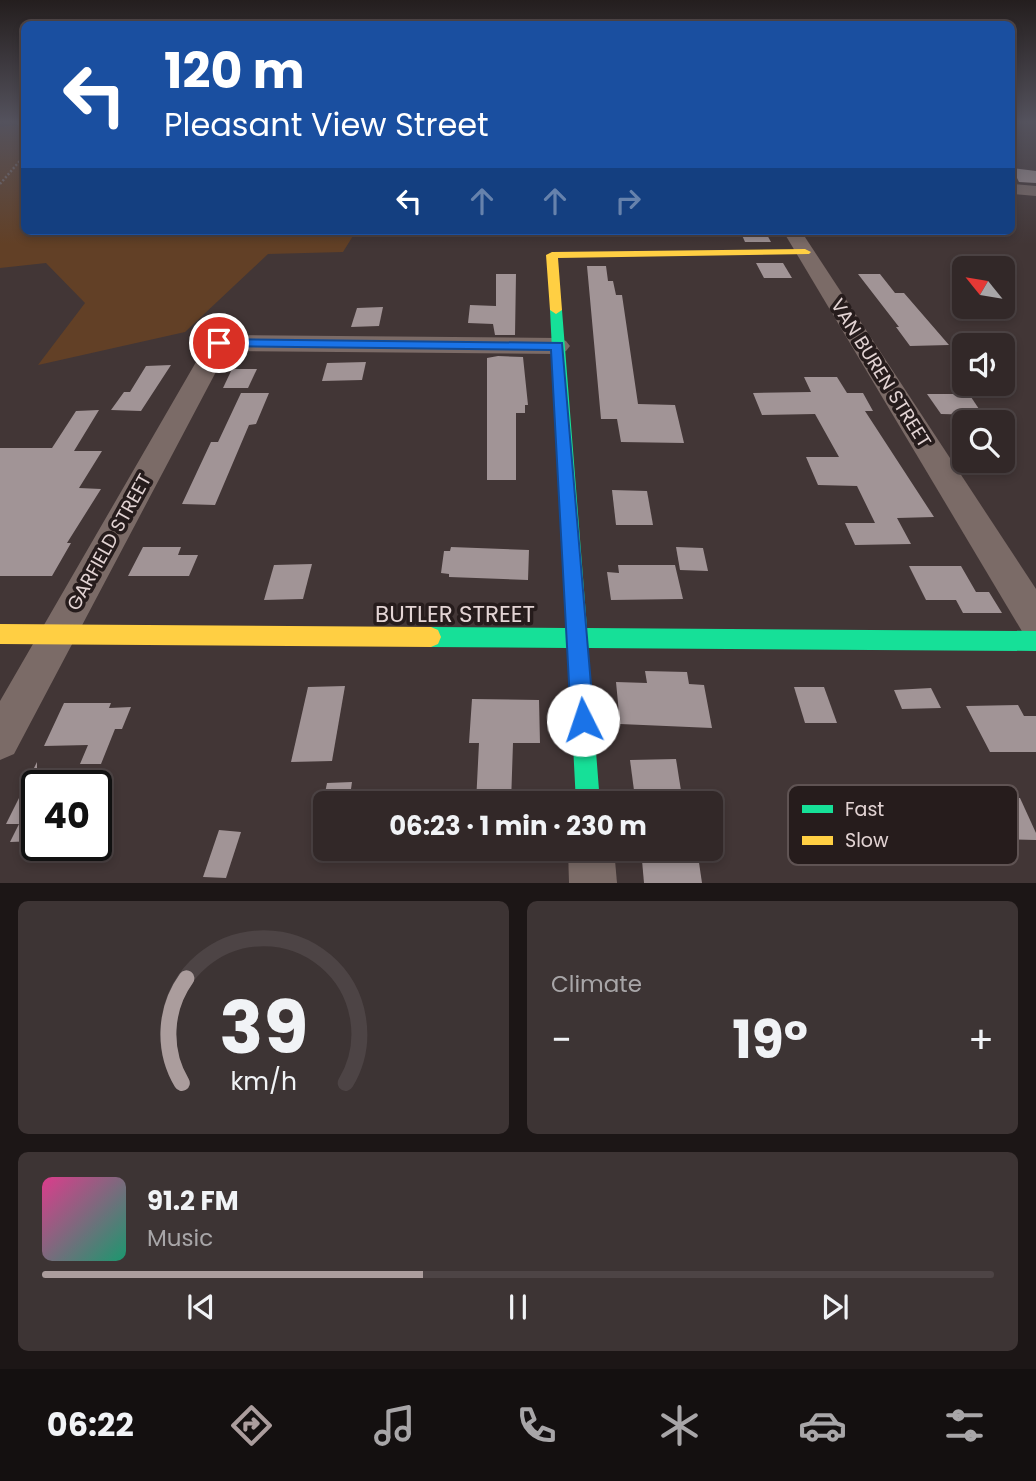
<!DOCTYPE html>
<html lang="en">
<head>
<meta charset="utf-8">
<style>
  body { margin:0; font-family:Poppins,sans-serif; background:#3d3434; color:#f1f3f6; height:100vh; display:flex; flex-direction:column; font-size:26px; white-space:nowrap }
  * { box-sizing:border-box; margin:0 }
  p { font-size:23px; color:#a8a6a8 }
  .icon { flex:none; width:38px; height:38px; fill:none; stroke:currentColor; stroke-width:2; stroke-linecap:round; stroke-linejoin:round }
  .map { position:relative; height:883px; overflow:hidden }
  .sheet { display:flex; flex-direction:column; gap:18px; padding:18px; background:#1c1616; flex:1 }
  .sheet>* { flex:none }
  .guide { position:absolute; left:21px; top:21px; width:994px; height:214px; border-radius:10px; box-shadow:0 4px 10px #0003,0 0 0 2px #4d4445; background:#1a4fa0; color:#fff; overflow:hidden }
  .needle { width:46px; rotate:300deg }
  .tools { position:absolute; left:952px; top:256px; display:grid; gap:14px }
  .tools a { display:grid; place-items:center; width:63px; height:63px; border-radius:10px; background:#322828; box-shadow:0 4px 10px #0003,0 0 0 2px #4d4445; font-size:35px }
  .speed { position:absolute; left:21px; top:770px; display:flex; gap:14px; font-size:35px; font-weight:700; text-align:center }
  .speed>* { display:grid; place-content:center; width:91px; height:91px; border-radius:50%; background:#322828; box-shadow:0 4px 10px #0003,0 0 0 2px #4d4445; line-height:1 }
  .speed .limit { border:4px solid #111; border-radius:10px; background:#fff; color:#111 }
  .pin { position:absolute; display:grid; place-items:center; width:60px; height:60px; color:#fff; margin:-30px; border:4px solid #fff; border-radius:50%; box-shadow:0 2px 7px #0007 }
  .me { position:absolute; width:77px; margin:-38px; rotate:356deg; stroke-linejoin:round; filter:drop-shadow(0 0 5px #0008) }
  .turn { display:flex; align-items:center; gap:24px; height:147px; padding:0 28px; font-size:32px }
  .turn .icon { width:91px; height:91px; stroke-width:2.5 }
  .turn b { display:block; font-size:49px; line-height:60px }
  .lanes { display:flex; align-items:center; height:66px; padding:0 28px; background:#0003; justify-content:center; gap:35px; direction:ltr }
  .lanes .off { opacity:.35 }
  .big { font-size:52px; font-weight:700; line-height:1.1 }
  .sheet .widget { flex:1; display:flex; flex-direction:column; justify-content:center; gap:10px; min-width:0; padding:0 24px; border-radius:10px; background:#3d3434 }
  .sheet .dial { align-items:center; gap:0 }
  .dial svg { height:182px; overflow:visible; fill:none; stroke:#4d4445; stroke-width:7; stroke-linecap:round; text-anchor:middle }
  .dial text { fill:#f1f3f6; stroke:none }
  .song { display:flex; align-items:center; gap:21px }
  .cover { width:84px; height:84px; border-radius:10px; background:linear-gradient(135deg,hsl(330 70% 55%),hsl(160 70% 35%)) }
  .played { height:7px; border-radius:4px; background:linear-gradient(90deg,#ab9d9d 40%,#4d4445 40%) }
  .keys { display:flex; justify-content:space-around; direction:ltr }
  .heat { display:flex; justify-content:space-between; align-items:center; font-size:38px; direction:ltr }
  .sheet .tiles { flex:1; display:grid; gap:18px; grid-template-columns:1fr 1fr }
  .widget:last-child { grid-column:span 2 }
  .trip { position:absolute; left:313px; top:791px; width:410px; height:70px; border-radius:10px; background:#322828; box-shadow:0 4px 10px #0003,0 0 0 2px #4d4445; font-weight:700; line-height:70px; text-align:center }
  .tab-bar { display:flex; height:112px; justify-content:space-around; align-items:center; background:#141010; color:#a8a6a8 }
  .tab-bar .icon { width:49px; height:49px }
  .tab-bar .on { color:#ab9d9d }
  .tab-bar b { font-size:32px; color:#f1f3f6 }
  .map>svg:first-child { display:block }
</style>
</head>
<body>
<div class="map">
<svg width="1036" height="883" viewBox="0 0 1036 883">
  <rect width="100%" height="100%" fill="#423636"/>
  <polygon fill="#624026" points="24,124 24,231 356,231 343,252 268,254 185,332 38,365 85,303 46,263 0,268 0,127"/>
  <g fill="#a19496">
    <polygon points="1012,168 1036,171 1036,183 1019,182"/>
    <polygon points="741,233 766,233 771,242 745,242"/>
    <polygon points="756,263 783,263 792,278 764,278"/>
    <polygon points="587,266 606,266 608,281 613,281 616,295 622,295 638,404 675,405 684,443 621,442 617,419 601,419"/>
    <polygon points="496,274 516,274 515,335 495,335 493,324 468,323 470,305 496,306"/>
    <polygon points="858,274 880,274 895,293 904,293 949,345 910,346 896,327 899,327"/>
    <polygon points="383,307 379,326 351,327 357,308"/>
    <polygon points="498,356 523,357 528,405 525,405 525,413 516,413 516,480 487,480 487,358"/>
    <polygon points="366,362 362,380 322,381 327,363"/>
    <polygon points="171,365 141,411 111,410 124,392 130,392 146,366"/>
    <polygon points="232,369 257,369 248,388 223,388"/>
    <polygon points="804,377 837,377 847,393 863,393 873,411 865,411 934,517 897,518 911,544 855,545 845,523 875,523 857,486 818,485 806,457 839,457 815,414 762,415 753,393 811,392"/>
    <polygon points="241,393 269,393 256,424 249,425 215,505 182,504 211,442 218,442"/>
    <polygon points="927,394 969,394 983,415 941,414"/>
    <polygon points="99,410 74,451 102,451 79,488 101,489 67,543 71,543 52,576 0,576 0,448 52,448 76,411"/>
    <polygon points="612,490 647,491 653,525 616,525"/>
    <polygon points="143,547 181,547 178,555 198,555 189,576 128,576"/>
    <polygon points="451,547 529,550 528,580 449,577 449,574 441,573 444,551 450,551"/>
    <polygon points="676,547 703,548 708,571 680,570"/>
    <polygon points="312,564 303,599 264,600 274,565"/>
    <polygon points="618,565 675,565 683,599 611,600 607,572 619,573"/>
    <polygon points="909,566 961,566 976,592 989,592 1002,613 963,613 956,600 926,600"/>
    <polygon points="645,671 687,672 689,684 704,685 712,728 620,724 616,682 647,683"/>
    <polygon points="345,686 332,761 291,762 308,687"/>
    <polygon points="794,687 824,687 837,723 805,723"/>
    <polygon points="931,688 941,708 902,709 894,690"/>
    <polygon points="472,699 539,700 540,743 513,743 511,803 476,803 479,743 469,743"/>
    <polygon points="64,703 111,703 109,708 131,707 122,729 115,729 101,764 80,764 88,745 44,746"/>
    <polygon points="1018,705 1024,716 1036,716 1036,752 990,752 966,706"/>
    <polygon points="676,759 682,797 635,798 630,760"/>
    <polygon points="37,762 37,841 10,842 19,824 6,824"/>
    <polygon points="352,782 349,803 323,803 327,783"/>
    <polygon points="976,796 1020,798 1036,833 1036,840 995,839"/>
    <polygon points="219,830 241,832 226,878 203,877"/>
    <polygon points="641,849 697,849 702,883 644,883"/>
  </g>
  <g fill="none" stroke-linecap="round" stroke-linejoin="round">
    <g stroke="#796c69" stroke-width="2.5" stroke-dasharray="2 2" stroke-linecap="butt">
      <polyline points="17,123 24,128"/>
      <polyline points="0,184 24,156"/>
    </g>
    <g fill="#7b6b67" fill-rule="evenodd">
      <polygon points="1012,184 1036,186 1036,196 1012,194"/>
      <polygon points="783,231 801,231 1036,589 1036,638 1023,633"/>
      <polygon points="219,335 558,338 566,341 570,346 566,351 558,354 227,351 14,754 0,760 0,701 207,343 211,338"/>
      <polygon points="568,849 614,849 617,883 569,883"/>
    </g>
    <polygon fill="#16e098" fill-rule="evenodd" points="556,306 562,310 587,628 1036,631 1036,651 588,648 600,803 576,803 568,648 431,647 424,644 421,637 424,630 431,627 566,628 550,310"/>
    <g fill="#ffcf43" fill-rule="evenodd">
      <polygon points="805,249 811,252 809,254 558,258 562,310 556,314 550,310 546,255 552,252"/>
      <polygon points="0,624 431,627 438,630 441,637 438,644 431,647 0,644"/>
    </g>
  </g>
  <linearGradient id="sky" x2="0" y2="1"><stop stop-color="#241e1e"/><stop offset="0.5" stop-color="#54525d"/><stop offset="1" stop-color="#54525d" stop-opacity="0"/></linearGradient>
  <rect width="1036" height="244" fill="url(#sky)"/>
  <polygon fill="#1a73e8" stroke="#114b97" stroke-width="2" points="219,339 562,343 594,720 591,729 583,732 575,729 571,720 551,350 214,346 212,343"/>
  <g text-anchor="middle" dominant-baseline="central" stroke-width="7" stroke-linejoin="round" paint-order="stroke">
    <g font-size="19" fill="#e3d4d4" stroke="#261c1c">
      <text transform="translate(881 373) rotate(58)">VAN BUREN STREET</text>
      <text transform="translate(109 542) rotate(-61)">GARFIELD STREET</text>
    </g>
    <g font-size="23" fill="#e3d4d4" stroke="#261c1c">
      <text x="455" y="614">BUTLER STREET</text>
    </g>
  </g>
  <rect x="788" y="785" width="230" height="80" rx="10" fill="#261c1c" stroke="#5f5353" stroke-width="2"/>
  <rect x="802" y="805" width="31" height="8" fill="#16e098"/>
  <rect x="802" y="836" width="31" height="9" fill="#ffcf43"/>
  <g font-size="19" fill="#e3d4d4">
    <text x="845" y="816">Fast</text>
    <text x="845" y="847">Slow</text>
  </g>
</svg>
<div class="tools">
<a><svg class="needle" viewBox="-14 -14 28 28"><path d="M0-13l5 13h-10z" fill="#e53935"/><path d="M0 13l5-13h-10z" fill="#a8a6a8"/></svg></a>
<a><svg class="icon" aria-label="sound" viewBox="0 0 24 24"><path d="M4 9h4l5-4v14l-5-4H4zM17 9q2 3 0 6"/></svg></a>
<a><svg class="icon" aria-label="search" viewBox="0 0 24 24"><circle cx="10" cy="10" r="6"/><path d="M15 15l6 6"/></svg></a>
</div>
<div class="speed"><div class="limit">40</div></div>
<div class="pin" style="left:219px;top:343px;background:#d93025"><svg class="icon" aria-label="arrive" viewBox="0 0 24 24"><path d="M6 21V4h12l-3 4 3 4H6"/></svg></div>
<svg class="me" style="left:583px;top:720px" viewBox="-20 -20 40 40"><circle r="19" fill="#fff"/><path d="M0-13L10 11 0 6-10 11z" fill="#1a73e8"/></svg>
<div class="trip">06:23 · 1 min · 230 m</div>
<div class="guide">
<div class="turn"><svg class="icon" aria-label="left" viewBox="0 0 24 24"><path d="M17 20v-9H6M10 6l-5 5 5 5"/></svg><div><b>120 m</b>Pleasant View Street</div></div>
<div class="lanes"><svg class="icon" aria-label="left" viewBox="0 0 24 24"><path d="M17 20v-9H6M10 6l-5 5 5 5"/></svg><svg class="icon off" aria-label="ahead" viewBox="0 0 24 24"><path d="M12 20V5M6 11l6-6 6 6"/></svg><svg class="icon off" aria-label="ahead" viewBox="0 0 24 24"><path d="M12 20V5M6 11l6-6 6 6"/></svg><svg class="icon off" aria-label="right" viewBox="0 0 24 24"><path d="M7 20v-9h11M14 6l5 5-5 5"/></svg></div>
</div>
</div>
<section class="sheet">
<div class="tiles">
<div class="widget dial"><svg viewBox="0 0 100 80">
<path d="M14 69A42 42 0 1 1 86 69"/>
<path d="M14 69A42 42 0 0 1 16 23" stroke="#ab9d9d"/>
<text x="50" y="56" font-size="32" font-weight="700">39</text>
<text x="50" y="72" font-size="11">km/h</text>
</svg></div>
<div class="widget"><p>Climate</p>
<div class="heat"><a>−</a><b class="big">19°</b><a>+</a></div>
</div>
<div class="widget">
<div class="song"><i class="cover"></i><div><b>91.2 FM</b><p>Music</p></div></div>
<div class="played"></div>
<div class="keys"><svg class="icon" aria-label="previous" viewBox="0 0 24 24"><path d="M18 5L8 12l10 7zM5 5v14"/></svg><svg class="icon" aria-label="pause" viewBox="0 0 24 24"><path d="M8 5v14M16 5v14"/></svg><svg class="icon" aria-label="next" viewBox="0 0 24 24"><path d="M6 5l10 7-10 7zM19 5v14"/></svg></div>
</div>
</div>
</section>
<nav class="tab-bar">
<b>06:22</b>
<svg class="icon on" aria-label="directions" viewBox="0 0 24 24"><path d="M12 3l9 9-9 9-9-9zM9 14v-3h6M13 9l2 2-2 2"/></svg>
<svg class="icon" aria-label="music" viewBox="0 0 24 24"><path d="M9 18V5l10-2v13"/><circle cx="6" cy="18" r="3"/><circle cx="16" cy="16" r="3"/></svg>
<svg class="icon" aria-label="phone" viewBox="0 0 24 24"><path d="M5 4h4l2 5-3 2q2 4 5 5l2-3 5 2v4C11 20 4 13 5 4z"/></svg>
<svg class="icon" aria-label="climate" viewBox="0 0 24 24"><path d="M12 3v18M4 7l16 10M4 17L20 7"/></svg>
<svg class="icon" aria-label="car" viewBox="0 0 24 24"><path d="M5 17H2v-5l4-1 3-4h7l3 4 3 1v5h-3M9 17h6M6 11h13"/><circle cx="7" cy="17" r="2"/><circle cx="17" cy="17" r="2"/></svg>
<svg class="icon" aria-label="filters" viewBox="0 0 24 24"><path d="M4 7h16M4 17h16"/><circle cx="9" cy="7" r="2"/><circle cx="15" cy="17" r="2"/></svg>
</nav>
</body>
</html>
